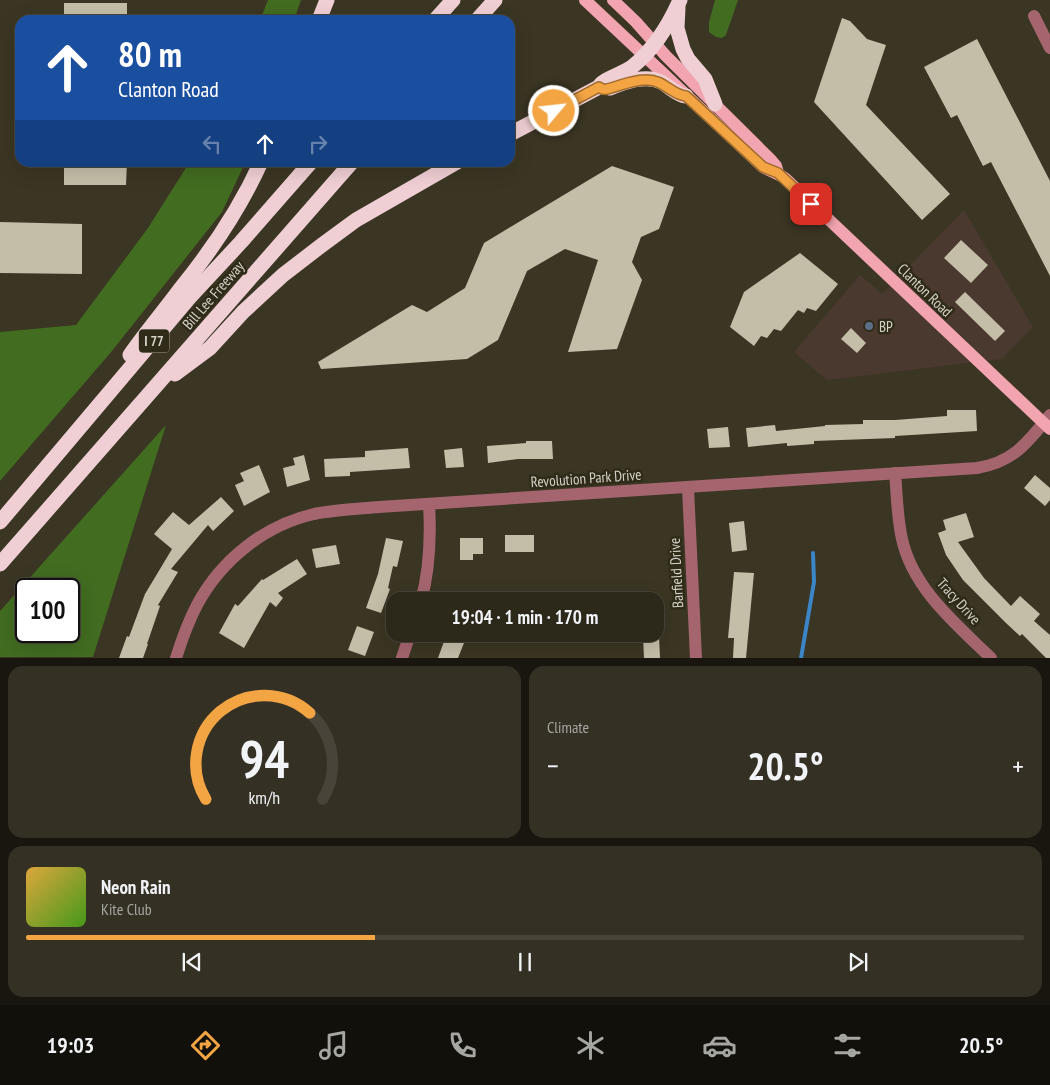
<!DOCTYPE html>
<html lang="en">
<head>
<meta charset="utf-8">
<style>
  body { margin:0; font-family:"PT Sans Narrow",sans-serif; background:#343023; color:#f1f3f6; height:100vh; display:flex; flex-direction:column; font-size:19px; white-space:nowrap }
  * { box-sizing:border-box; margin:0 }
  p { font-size:16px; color:#a6a6a2 }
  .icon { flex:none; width:28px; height:28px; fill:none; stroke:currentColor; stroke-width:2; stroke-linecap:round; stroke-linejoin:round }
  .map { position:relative; height:658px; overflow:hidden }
  .panel { display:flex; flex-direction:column; gap:8px; padding:8px; background:#18160e; flex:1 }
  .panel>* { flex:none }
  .top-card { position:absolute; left:15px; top:15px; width:500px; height:152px; border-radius:15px; box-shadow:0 5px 20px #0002,0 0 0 1px #484439; background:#1a4fa0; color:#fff; overflow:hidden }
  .speed { position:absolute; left:15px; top:578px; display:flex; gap:10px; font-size:25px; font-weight:700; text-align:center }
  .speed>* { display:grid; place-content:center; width:65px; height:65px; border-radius:50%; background:#2c281a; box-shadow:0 5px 20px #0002,0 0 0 1px #484439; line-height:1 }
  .speed .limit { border:2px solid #111; border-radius:8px; background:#fff; color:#111 }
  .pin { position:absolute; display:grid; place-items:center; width:42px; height:42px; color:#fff; margin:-21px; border-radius:10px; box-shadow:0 2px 8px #0006 }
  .me { position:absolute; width:55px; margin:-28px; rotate:62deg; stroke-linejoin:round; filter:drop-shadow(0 0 4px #0008) }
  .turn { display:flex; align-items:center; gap:18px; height:105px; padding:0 20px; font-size:22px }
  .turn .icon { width:65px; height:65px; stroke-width:2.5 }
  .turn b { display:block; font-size:35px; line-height:42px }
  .lanes { display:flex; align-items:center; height:48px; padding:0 20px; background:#0003; justify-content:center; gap:25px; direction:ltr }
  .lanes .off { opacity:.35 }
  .big { font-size:38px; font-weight:700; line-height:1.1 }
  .panel .card { flex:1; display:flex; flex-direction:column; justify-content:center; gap:8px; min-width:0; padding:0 18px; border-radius:15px; background:#343023 }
  .panel .dial { align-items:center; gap:0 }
  .dial svg { height:130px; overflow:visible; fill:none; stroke:#484439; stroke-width:7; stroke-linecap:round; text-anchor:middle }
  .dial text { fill:#f1f3f6; stroke:none }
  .song { display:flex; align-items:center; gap:15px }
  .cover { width:60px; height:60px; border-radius:8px; background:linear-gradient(135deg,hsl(40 70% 55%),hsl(100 70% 35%)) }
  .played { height:5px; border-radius:2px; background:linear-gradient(90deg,#f3a443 35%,#484439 35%) }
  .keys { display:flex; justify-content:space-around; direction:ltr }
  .heat { display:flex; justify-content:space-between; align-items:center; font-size:28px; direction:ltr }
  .panel .tiles { flex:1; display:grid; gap:8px; grid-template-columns:1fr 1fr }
  .card:last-child { grid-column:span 2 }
  .trip { position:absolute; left:386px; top:592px; width:278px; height:50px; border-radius:15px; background:#2c281a; box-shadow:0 5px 20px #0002,0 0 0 1px #484439; font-weight:700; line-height:50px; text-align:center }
  .tabs { display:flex; height:80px; justify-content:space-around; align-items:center; background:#12100a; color:#a6a6a2 }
  .tabs .icon { width:35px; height:35px }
  .tabs .selected { color:#f3a443 }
  .tabs b { font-size:22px; color:#f1f3f6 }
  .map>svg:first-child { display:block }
</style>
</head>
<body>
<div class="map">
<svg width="1050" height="658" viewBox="0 0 1050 658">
  <rect width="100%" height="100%" fill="#3b3523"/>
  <polygon fill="#4a392e" points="964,210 1033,327 1002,359 827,380 794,352 860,275 882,294"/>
  <g fill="#426c20" fill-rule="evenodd">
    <polygon points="268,0 301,0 294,20 260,20"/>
    <polygon points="715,0 738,0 726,35 722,38 716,37 709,32 709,22"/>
    <polygon points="189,163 245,163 222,212 112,351 0,481 0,332 76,325 148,228"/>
    <path d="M166,425L93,657H0V611ZM26,589H69V631H26Z"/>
  </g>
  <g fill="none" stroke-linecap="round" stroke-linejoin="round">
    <polyline stroke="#3c85c6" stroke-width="4" points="801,658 814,582 813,553"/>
  </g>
  <g fill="#c4bea8">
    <rect x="64" y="3" width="63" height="17"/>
    <polygon points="842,18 850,21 867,39 886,45 866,105 950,194 922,220 814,102"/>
    <polygon points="977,39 1050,181 1050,276 991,162 983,166 957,115 951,118 924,67"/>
    <polygon points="64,162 127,162 126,185 64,185"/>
    <polygon points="612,166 674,187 659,229 641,237 632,262 642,280 617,349 568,352 598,260 565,249 527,271 498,340 467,359 321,369 318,362 412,305 427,312 465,288 484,243"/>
    <polygon points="0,222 82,224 82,274 0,273"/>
    <polygon points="961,240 988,265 971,283 944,258"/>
    <polygon points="800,253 838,284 816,311 807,308 804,313 798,310 781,331 774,329 767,338 761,336 754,346 730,327 744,292"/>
    <polygon points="965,292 1005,331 995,341 955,302"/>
    <polygon points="851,328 866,343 857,353 841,339"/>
    <polygon points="947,410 976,410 977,431 895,436 895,438 814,441 814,444 787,446 787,443 748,447 746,428 775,425 776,431 825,426 825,425 863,424 863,420 895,420 947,416"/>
    <polygon points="728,427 730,447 709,448 707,429"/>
    <polygon points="526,441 552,441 553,459 518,459 488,463 487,446 526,443"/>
    <polygon points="408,448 410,468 350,472 350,476 325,477 324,459 365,457 365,451"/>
    <polygon points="462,448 464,467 446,468 444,450"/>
    <polygon points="304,455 310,480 287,487 283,468 295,465 293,458"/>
    <polygon points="259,465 270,492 244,506 235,485 244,481 240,473"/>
    <polygon points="1035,475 1050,488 1050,500 1045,506 1024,488"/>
    <polygon points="221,497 234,511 213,531 208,525 171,569 178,572 158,605 160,606 147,644 148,644 143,658 119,658 127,636 129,637 145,594 172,549 154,534 173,512 189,525"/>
    <polygon points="966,513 974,537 958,542 984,578 1011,606 1020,596 1040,614 1034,621 1050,635 1050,658 1046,658 1022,634 1020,636 1006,623 963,580 946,555 938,533 946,530 943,520"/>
    <polygon points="744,521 747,550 732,552 729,523"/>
    <rect x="505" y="535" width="29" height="17"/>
    <polygon points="386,538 403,541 397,567 393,566 388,588 390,589 381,613 366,608 378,574"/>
    <polygon points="460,538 483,538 483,554 473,554 473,560 460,560"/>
    <polygon points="336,545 340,564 316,568 312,549"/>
    <polygon points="297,559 307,574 278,593 283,598 276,607 270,602 244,648 219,633 235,604 238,606 262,579 263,580"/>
    <polygon points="734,572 754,573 746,658 733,658 734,638 728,638"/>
    <polygon points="357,626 374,632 365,656 348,650"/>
    <polygon points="446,636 464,643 458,658 438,658"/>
    <polygon points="643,636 659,636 660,658 644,658"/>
  </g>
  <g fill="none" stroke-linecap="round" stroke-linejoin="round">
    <g stroke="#a4656f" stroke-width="12">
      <polyline points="1034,16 1050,48"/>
      <path d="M895,473C897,495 897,517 902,539C913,589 956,624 991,658"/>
      <polyline points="688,488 696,658"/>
      <path d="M421,601C430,569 431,538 429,504"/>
      <path d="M176,658C182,639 188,622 197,605C221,560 265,525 314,514C335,510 357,509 379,507L977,468C1014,462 1028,442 1050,415"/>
      <polyline points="402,658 410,634"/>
    </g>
    <g stroke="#f2a5b0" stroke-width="12">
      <path d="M585,0L763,167C771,172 778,173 786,179L1050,429"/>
      <polyline points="613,0 636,22 666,56 770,159 776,166 778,173"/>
    </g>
    <g stroke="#efcfd3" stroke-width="15">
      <polyline points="678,8 677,28 683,49 688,59 705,79 715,104"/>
      <polyline points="319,20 327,0"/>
      <polyline points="435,20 453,0"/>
      <polyline points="477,20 495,0"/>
      <path d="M610,88C625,82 646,74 661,82C670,87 677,95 686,96"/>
      <path d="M510,134L599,87C601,80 624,73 632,67C653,50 669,25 680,0"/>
      <path d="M130,355C146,332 164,311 181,288C211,251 241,206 261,162"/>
      <polyline points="175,374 210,348 243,312 283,275 322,245 356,220 457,162"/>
      <polyline points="0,522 190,297 241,242 311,162"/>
      <polyline points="0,564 352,162"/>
    </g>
  </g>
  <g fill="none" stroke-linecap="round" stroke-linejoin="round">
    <g stroke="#9e6b2c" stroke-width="12">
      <path id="route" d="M554,111L599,87C603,89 602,90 607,89C620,86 631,80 646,80C663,79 672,95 686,96L763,167L778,173L811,204"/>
    </g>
    <use href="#route" stroke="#f3a443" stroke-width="9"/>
  </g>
  <circle fill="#5c6f8a" stroke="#302b19" stroke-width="2" cx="869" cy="326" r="5"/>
  <g text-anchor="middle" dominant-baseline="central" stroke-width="5" stroke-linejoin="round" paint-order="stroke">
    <rect fill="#302b19" stroke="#a4a093" stroke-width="1" x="139" y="329.5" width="30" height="23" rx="4"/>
    <g font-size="14" font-weight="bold" fill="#d5d2c7">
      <text x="154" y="341">I 77</text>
    </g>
    <g font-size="15" fill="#d5d2c7" stroke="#302b19">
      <text transform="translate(925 290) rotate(44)">Clanton Road</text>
      <text transform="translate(213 295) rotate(-49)">Bill Lee Freeway</text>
      <text transform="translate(586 478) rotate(-4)">Revolution Park Drive</text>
      <text transform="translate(676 573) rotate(-93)">Barfield Drive</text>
      <text transform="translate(959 601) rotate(48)">Tracy Drive</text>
    </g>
    <g font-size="15" fill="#d5d2c7" stroke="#302b19" text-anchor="start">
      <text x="879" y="326">BP</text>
    </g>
  </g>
</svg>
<div class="speed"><div class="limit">100</div></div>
<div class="pin" style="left:811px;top:204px;background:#d93025"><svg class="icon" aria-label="arrive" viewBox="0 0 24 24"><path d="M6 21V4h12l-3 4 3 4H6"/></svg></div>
<svg class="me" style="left:554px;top:111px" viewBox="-20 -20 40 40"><circle r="17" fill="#f3a443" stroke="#fff" stroke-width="3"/><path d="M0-11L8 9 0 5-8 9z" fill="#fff"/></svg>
<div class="trip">19:04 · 1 min · 170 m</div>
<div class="top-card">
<div class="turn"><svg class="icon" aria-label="ahead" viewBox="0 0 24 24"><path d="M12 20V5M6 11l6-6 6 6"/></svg><div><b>80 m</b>Clanton Road</div></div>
<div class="lanes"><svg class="icon off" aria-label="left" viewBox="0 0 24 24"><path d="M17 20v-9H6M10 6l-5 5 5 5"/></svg><svg class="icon" aria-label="ahead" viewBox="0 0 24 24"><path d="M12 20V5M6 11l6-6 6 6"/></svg><svg class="icon off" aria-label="right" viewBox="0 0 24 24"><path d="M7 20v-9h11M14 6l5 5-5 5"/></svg></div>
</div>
</div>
<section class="panel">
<div class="tiles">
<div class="card dial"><svg viewBox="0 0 100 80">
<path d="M14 69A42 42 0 1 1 86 69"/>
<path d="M14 69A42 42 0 0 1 78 16" stroke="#f3a443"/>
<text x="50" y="56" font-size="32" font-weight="700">94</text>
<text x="50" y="72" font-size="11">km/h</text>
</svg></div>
<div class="card"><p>Climate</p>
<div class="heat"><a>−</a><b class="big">20.5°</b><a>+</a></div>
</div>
<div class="card">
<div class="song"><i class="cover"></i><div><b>Neon Rain</b><p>Kite Club</p></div></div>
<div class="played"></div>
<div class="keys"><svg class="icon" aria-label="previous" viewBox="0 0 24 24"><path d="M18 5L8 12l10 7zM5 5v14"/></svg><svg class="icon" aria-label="pause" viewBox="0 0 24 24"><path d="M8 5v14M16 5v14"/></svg><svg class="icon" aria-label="next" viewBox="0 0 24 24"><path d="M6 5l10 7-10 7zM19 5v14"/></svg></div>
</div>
</div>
</section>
<nav class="tabs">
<b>19:03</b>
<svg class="icon selected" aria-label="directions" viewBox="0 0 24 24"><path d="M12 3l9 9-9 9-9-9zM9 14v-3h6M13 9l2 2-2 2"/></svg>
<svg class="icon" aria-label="music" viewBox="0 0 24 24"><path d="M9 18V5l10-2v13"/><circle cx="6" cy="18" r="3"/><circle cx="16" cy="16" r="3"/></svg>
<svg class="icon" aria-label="phone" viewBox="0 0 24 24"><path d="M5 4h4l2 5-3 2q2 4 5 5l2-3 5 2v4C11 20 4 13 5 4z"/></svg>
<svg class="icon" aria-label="climate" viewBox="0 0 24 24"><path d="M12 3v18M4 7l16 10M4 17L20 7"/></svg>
<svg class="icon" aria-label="car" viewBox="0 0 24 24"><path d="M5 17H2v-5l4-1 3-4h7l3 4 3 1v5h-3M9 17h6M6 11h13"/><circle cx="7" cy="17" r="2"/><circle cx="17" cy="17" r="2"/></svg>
<svg class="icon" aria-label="filters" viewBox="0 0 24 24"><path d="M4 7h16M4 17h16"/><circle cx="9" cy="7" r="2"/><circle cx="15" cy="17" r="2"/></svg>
<b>20.5°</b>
</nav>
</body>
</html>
